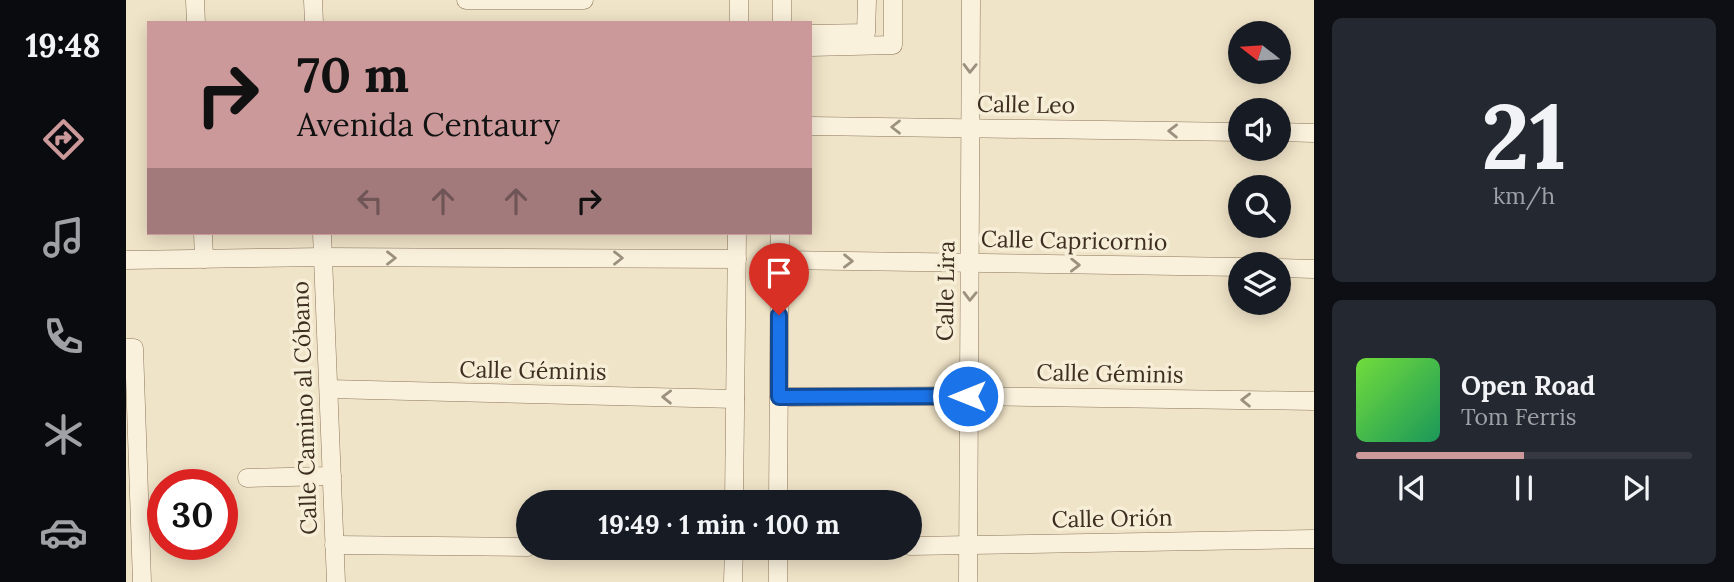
<!DOCTYPE html>
<html lang="es">
<head>
<meta charset="utf-8">
<style>
  body { margin:0; font-family:Lora,serif; background:#242831; color:#f1f3f6; height:100vh; display:flex; flex-direction:column; font-size:26px; white-space:nowrap }
  * { box-sizing:border-box; margin:0 }
  p { font-size:23px; color:#9ea1a6 }
  .icon { flex:none; width:38px; height:38px; fill:none; stroke:currentColor; stroke-width:2; stroke-linecap:round; stroke-linejoin:round }
  .map { position:relative; flex:1; overflow:hidden }
  .sheet { display:flex; flex-direction:column; gap:18px; padding:18px; background:#0d0f14; width:420px }
  .sheet>* { flex:none }
  .guide { position:absolute; left:21px; top:21px; width:665px; height:214px; border-radius:0px; box-shadow:0 4px 18px #0003; background:#cc999b; color:#111; overflow:hidden }
  .needle { width:46px; rotate:287deg }
  .buttons { position:absolute; left:1102px; top:21px; display:grid; gap:14px }
  .buttons a { display:grid; place-items:center; width:63px; height:63px; border-radius:50%; background:#171b24; box-shadow:0 4px 18px #0003; font-size:35px }
  .speed { position:absolute; left:21px; top:469px; display:flex; gap:14px; font-size:35px; font-weight:700; text-align:center }
  .speed>* { display:grid; place-content:center; width:91px; height:91px; border-radius:50%; background:#171b24; box-shadow:0 4px 18px #0003; line-height:1 }
  .speed .limit { border:10px solid #d22; background:#fff; color:#111 }
  .pin { position:absolute; display:grid; place-items:center; width:60px; height:60px; color:#fff; margin:-72px -30px; border-radius:50% 50% 50% 0; rotate:-45deg; box-shadow:0 0 7px #0007 }
  .pin .icon { rotate:45deg }
  .me { position:absolute; width:77px; margin:-38px; rotate:270deg; stroke-linejoin:round; filter:drop-shadow(0 0 5px #0008) }
  .turn { display:flex; align-items:center; gap:24px; height:147px; padding:0 35px; font-size:32px }
  .turn .icon { width:91px; height:91px; stroke-width:2.5 }
  .turn b { display:block; font-size:49px; line-height:60px }
  .lanes { display:flex; align-items:center; height:66px; padding:0 35px; background:#0003; justify-content:center; gap:35px; direction:ltr }
  .lanes .off { opacity:.35 }
  .sheet .card { flex:1; display:flex; flex-direction:column; justify-content:center; gap:10px; min-width:0; padding:0 24px; border-radius:10px; background:#242831 }
  .sheet .dial { align-items:center; gap:0 }
  .dial b { font-size:91px; line-height:1 }
  .song { display:flex; align-items:center; gap:21px }
  .cover { width:84px; height:84px; border-radius:10px; background:linear-gradient(135deg,hsl(100 70% 55%),hsl(150 70% 35%)) }
  .played { height:7px; border-radius:4px; background:linear-gradient(90deg,#cc999b 50%,#363941 50%) }
  .keys { display:flex; justify-content:space-around; direction:ltr }
  .trip { position:absolute; left:390px; top:490px; width:406px; height:70px; border-radius:35px; background:#171b24; box-shadow:0 4px 18px #0003; font-weight:700; line-height:70px; text-align:center }
  main { display:flex; flex:1; min-height:0 }
  .dock { display:flex; flex-direction:column; width:126px; justify-content:space-around; align-items:center; background:#090b0e; color:#9ea1a6 }
  .dock .icon { width:49px; height:49px }
  .dock .active { color:#cc999b }
  .dock b { font-size:32px; color:#f1f3f6 }
  .map>svg:first-child { display:block }
</style>
</head>
<body>
<main>
<nav class="dock">
<b>19:48</b>
<svg class="icon active" aria-label="directions" viewBox="0 0 24 24"><path d="M12 3l9 9-9 9-9-9zM9 14v-3h6M13 9l2 2-2 2"/></svg>
<svg class="icon" aria-label="music" viewBox="0 0 24 24"><path d="M9 18V5l10-2v13"/><circle cx="6" cy="18" r="3"/><circle cx="16" cy="16" r="3"/></svg>
<svg class="icon" aria-label="phone" viewBox="0 0 24 24"><path d="M5 4h4l2 5-3 2q2 4 5 5l2-3 5 2v4C11 20 4 13 5 4z"/></svg>
<svg class="icon" aria-label="climate" viewBox="0 0 24 24"><path d="M12 3v18M4 7l16 10M4 17L20 7"/></svg>
<svg class="icon" aria-label="car" viewBox="0 0 24 24"><path d="M5 17H2v-5l4-1 3-4h7l3 4 3 1v5h-3M9 17h6M6 11h13"/><circle cx="7" cy="17" r="2"/><circle cx="17" cy="17" r="2"/></svg>
</nav>
<div class="map">
<svg width="1188" height="582" viewBox="0 0 1188 582">
  <rect width="100%" height="100%" fill="#f0e4c8"/>
  <g fill="none" stroke-linecap="round" stroke-linejoin="round">
    <g stroke="#8d765c" stroke-width="19">
      <g id="minor">
        <polyline points="69,0 70,23"/>
        <polyline points="187,0 188,23"/>
        <polyline points="340,0 458,0"/>
        <polyline points="613,23 613,0"/>
        <polyline points="656,23 656,0"/>
        <polyline points="684,34 740,33 741,0"/>
        <polyline points="684,47 767,45 767,0"/>
        <polyline points="684,126 1115,132"/>
        <polyline points="1153,132 1188,133"/>
        <polyline points="77,233 78,259"/>
        <polyline points="196,233 210,582"/>
        <polyline points="0,260 197,257 611,259"/>
        <polyline points="654,260 1115,267"/>
        <polyline points="1153,268 1188,269"/>
        <polyline points="0,348 8,348 16,582"/>
        <polyline points="203,389 609,399"/>
        <polyline points="653,397 842,396 1188,401"/>
        <polyline points="121,478 206,476"/>
        <polyline points="608,502 611,233"/>
        <polyline points="652,502 654,233"/>
        <polyline points="208,545 402,547"/>
        <polyline points="784,546 1188,539"/>
        <polyline points="536,548 608,548"/>
        <polyline points="652,548 676,548"/>
        <polyline points="607,582 608,548"/>
        <polyline points="652,582 652,548"/>
        <polyline points="842,582 845,0"/>
      </g>
    </g>
    <use href="#minor" stroke="#faf1dc" stroke-width="18"/>
  </g>
  <defs><path id="oneway-chevron" d="M-2-3.5L2.5 0L-2 3.5" fill="none" stroke-width="1.6" stroke-linecap="round" stroke-linejoin="round" transform="scale(1.75)"/></defs>
  <g stroke="#9c907e">
    <use href="#oneway-chevron" transform="translate(844 68) rotate(91)"/>
    <use href="#oneway-chevron" transform="translate(770 127) rotate(-180)"/>
    <use href="#oneway-chevron" transform="translate(1047 131) rotate(-179)"/>
    <use href="#oneway-chevron" transform="translate(265 258)"/>
    <use href="#oneway-chevron" transform="translate(492 258)"/>
    <use href="#oneway-chevron" transform="translate(722 261) rotate(1)"/>
    <use href="#oneway-chevron" transform="translate(949 265) rotate(1)"/>
    <use href="#oneway-chevron" transform="translate(844 296) rotate(91)"/>
    <use href="#oneway-chevron" transform="translate(541 397) rotate(-179)"/>
    <use href="#oneway-chevron" transform="translate(1120 400) rotate(-179)"/>
  </g>
  <g fill="none" stroke-linecap="round" stroke-linejoin="round">
    <g stroke="#114b97" stroke-width="18">
      <polyline id="route" points="653,315 653,397 842,396"/>
    </g>
    <use href="#route" stroke="#1a73e8" stroke-width="12"/>
  </g>
  <g text-anchor="middle" dominant-baseline="central" stroke-width="7" stroke-linejoin="round" paint-order="stroke">
    <g font-size="23" fill="#3d2e20" stroke="#f7eed8">
      <text transform="translate(900 104) rotate(1)">Calle Leo</text>
      <text transform="translate(948 240) rotate(1)">Calle Capricornio</text>
      <text transform="translate(819 291) rotate(-89)">Calle Lira</text>
      <text transform="translate(407 370) rotate(1)">Calle Géminis</text>
      <text transform="translate(984 373) rotate(1)">Calle Géminis</text>
      <text transform="translate(178 408) rotate(-92)">Calle Camino al Cóbano</text>
      <text transform="translate(986 518) rotate(-1)">Calle Orión</text>
    </g>
  </g>
</svg>
<div class="buttons">
<a><svg class="needle" viewBox="-14 -14 28 28"><path d="M0-13l5 13h-10z" fill="#e53935"/><path d="M0 13l5-13h-10z" fill="#9ea1a6"/></svg></a>
<a><svg class="icon" aria-label="sound" viewBox="0 0 24 24"><path d="M4 9h4l5-4v14l-5-4H4zM17 9q2 3 0 6"/></svg></a>
<a><svg class="icon" aria-label="search" viewBox="0 0 24 24"><circle cx="10" cy="10" r="6"/><path d="M15 15l6 6"/></svg></a>
<a><svg class="icon" aria-label="layers" viewBox="0 0 24 24"><path d="M12 4l9 5-9 5-9-5zM3 14l9 5 9-5"/></svg></a>
</div>
<div class="speed"><div class="limit">30</div></div>
<div class="pin" style="left:653px;top:315px;background:#d93025"><svg class="icon" aria-label="arrive" viewBox="0 0 24 24"><path d="M6 21V4h12l-3 4 3 4H6"/></svg></div>
<svg class="me" style="left:842px;top:396px" viewBox="-20 -20 40 40"><circle r="17" fill="#1a73e8" stroke="#fff" stroke-width="3"/><path d="M0-11L8 9 0 5-8 9z" fill="#fff"/></svg>
<div class="trip">19:49 · 1 min · 100 m</div>
<div class="guide">
<div class="turn"><svg class="icon" aria-label="right" viewBox="0 0 24 24"><path d="M7 20v-9h11M14 6l5 5-5 5"/></svg><div><b>70 m</b>Avenida Centaury</div></div>
<div class="lanes"><svg class="icon off" aria-label="left" viewBox="0 0 24 24"><path d="M17 20v-9H6M10 6l-5 5 5 5"/></svg><svg class="icon off" aria-label="ahead" viewBox="0 0 24 24"><path d="M12 20V5M6 11l6-6 6 6"/></svg><svg class="icon off" aria-label="ahead" viewBox="0 0 24 24"><path d="M12 20V5M6 11l6-6 6 6"/></svg><svg class="icon" aria-label="right" viewBox="0 0 24 24"><path d="M7 20v-9h11M14 6l5 5-5 5"/></svg></div>
</div>
</div>
<section class="sheet">
<div class="card dial"><b>21</b><p>km/h</p></div>
<div class="card">
<div class="song"><i class="cover"></i><div><b>Open Road</b><p>Tom Ferris</p></div></div>
<div class="played"></div>
<div class="keys"><svg class="icon" aria-label="previous" viewBox="0 0 24 24"><path d="M18 5L8 12l10 7zM5 5v14"/></svg><svg class="icon" aria-label="pause" viewBox="0 0 24 24"><path d="M8 5v14M16 5v14"/></svg><svg class="icon" aria-label="next" viewBox="0 0 24 24"><path d="M6 5l10 7-10 7zM19 5v14"/></svg></div>
</div>
</section>
</main>
</body>
</html>
